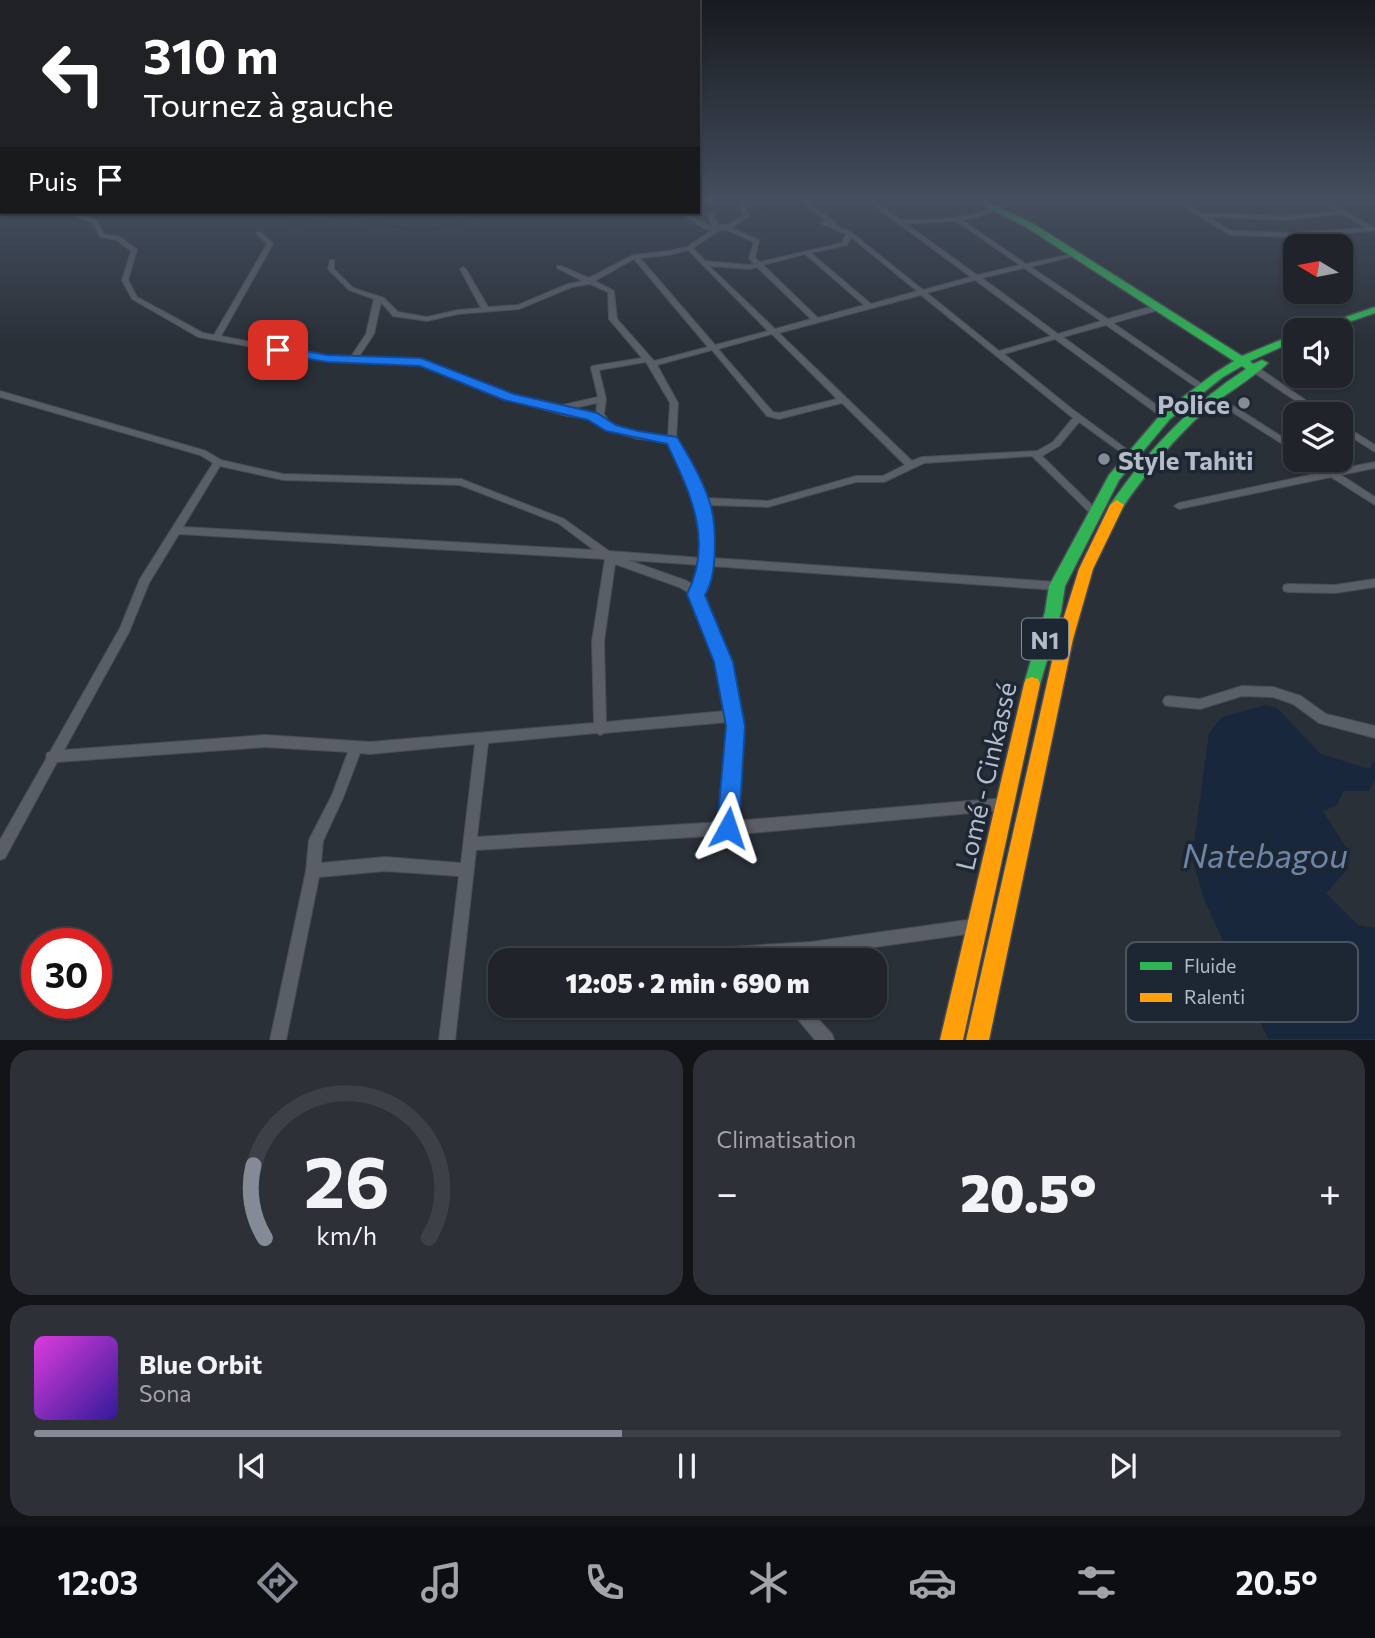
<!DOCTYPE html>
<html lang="fr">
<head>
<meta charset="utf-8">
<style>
  body { margin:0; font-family:Commissioner,sans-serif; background:#2d3036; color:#f1f3f6; height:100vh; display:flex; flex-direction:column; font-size:26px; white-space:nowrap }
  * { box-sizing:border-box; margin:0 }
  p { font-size:23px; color:#a2a4a8 }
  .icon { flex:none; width:38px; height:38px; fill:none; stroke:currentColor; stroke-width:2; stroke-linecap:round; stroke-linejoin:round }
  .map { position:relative; height:1040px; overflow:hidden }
  .sheet { display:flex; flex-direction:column; gap:10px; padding:10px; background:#121417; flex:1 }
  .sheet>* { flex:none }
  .banner { position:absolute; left:0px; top:0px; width:700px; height:214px; box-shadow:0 2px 5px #0004,0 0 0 2px #3d4147; background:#202124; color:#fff; overflow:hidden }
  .needle { width:46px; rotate:280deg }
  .buttons { position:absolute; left:1283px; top:234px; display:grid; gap:14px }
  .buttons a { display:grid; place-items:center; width:70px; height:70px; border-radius:14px; background:#20242a; box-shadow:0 2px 5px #0004,0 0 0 2px #3d4147; font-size:35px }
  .speed { position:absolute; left:21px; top:928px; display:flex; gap:14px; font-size:35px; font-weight:700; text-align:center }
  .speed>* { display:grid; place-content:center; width:91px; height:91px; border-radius:50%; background:#20242a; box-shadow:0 2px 5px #0004,0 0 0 2px #3d4147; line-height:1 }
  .speed .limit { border:10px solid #d22; background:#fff; color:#111 }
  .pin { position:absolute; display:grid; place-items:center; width:60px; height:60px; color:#fff; margin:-30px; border-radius:14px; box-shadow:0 4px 10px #0006 }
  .me { position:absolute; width:77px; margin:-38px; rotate:5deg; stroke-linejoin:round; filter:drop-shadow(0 0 5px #0008) }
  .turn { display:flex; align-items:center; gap:24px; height:147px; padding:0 28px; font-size:32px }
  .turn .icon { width:91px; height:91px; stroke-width:2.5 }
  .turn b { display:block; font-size:49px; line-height:60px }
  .then { display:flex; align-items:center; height:66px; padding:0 28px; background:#0003; gap:14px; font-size:26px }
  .big { font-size:52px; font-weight:800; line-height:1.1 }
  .sheet .tile { flex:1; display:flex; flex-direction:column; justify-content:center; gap:10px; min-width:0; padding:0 24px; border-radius:21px; background:#2d3036 }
  .sheet .dial { align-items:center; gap:0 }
  .dial svg { height:182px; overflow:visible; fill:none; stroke:#3d4147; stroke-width:7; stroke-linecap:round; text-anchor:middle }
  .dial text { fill:#f1f3f6; stroke:none }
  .song { display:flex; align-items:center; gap:21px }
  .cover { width:84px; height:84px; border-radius:10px; background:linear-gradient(135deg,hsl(300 70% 55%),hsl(250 70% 35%)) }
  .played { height:7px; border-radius:4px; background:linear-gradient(90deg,#848b96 45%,#3d4147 45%) }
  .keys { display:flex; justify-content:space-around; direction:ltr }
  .heat { display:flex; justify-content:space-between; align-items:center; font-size:38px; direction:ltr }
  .sheet .tiles { flex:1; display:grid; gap:10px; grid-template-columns:1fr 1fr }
  .tile:last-child { grid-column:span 2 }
  .trip { position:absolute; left:488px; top:948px; width:399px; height:70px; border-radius:21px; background:#20242a; box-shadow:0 2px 5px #0004,0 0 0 2px #3d4147; font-weight:800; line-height:70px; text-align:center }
  .tab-bar { display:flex; height:112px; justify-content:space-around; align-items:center; background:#0d0e11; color:#a2a4a8 }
  .tab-bar .icon { width:49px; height:49px }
  .tab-bar .current { color:#848b96 }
  .tab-bar b { font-size:32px; color:#f1f3f6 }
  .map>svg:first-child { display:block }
</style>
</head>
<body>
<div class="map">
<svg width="1375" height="1040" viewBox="0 0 1375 1040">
  <rect width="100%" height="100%" fill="#2a3038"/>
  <polygon fill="#19273c" points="1266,705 1277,708 1321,754 1369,769 1375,760 1375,779 1369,791 1344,791 1336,806 1323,811 1347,849 1348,869 1326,893 1358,925 1375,928 1375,1039 1268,1039 1204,899 1192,858 1209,733 1222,717"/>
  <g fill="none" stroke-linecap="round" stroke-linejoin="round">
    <polyline stroke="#19273c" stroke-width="2" points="308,212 306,217 289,225 346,219 415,230 449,227 487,212"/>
    <g stroke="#484c55" stroke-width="2">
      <g id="street">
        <path d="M736,199H742L744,203L764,199H773L745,207L749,216L732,228L759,240L755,258L760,262L842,243L846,234L822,224L821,223L824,221L829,223L797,199H803L835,222L836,223L834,225L851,232L923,290L971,277L865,199H871L901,220L943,219L971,215L997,206L1008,199H1014C1001,211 981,217 962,220L1026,264L1077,253V255L1031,267L1108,319L1156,305H1162V309L1113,323L1206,387L1202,389H1199L1106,325L1063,337L1169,414L1170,416L1169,418H1163L1055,339L1004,354L1072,409L1136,456L1132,459L1129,458L1079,422L1059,446L1042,456L1096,509L1098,511L1093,514L1090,513L1032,456L924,463L884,482H856L768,507L707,505L711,536L712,558L1057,582L1061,583L1062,586L1061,589L1057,590L711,566L706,584L701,595L729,662L741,726L735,821L1004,798L1009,799L1010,804L1009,809L1004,810L728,835L476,850L455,1040H439L459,876L385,871L319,877L286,1040H270L306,871L309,840L332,795L348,752L265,747L57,762L5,858L0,860V840L46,759L47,753L50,752L120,628L140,579L213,463L200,455L0,397V391L206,451L221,460L283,474L461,479L564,519L609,551L702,558L701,536L697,501L669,442L638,439L608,430L590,418L567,416L506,399L423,365L327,361L198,337L132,299L122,280L131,251L116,240L100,237L93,223L65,212H73L97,221L104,234L120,237L136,249L137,250L128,280L137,297L203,333L214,335L267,244L256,233L261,232L273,244L221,336L327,357L350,358L366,334L374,299L349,290L328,269L330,260H334V269L353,288L384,298L398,312L427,317L458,310L481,308L460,269L463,267L466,269L488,307L518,305L568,284L583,281L557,268V266H561L589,278L633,255L669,251L687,247L712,230L705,229L686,217V215C696,215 702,225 712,226L708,214L713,213L718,225H728L743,215ZM956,221L1020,265L977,275L906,224ZM720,230H727L754,242L749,258L754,264L749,265L705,261L693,248ZM851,237L917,291L871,304L811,253L847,245ZM688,250L768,331L715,345L640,258L669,255ZM805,254L864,305L818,318L763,265ZM634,259L708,347L654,361L617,319L614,291L595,281ZM709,266L749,269L757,267L811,319L775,329ZM1024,268L1101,321L1058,334L982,278ZM975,280L1051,336L999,351L927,293ZM590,284L608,292L609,319L642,358L592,366L591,368L598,397L554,407L512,395L424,361L358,358L374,334L381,302L393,316L427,321L458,314L519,309L572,287ZM921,295L1073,418L1053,442L1037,451L922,457L912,461L779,333ZM772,334L837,399L779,413L773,412L718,349ZM712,350L767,416L779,419L842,403L905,465L883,476H856L768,501L705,498L676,440L678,403L657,365ZM646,362L670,403L668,437C648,434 626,433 608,422L609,421L604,414L606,399L599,370ZM597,403L596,415L565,410ZM220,466L283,480L460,485L558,523L594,550L183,527ZM179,534L605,559L592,641L594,723L370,742L265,735L64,750L129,632L149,583ZM628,560L701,565L695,586L687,581ZM615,564L679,587L691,594L717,662L726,711L606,722L604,641ZM728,722L722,822L477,837L488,743L597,733L600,735L604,733ZM475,744L461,863L385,857L321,863L323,841L343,798L360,753L370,754Z"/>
        <path d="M1171,199H1177L1202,213L1286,216L1337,211L1317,199H1323L1373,227L1375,229L1372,231L1293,237L1230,235ZM1342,214L1366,228L1293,233L1231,231L1208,217L1286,220Z"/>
        <polygon points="1250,366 1256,366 1327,415 1317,415 1250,370"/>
        <polygon points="1213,393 1295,445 1295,452 1210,398 1210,394"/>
        <polygon points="1340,423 1375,445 1375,452 1340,430"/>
        <polygon points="1308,460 1319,460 1334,470 1375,462 1375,468 1341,475 1375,497 1375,505 1331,477 1179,509 1174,506 1179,503 1324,472"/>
        <polygon points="1375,579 1375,587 1335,593 1288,592 1284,591 1283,588 1284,585 1288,584 1335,585"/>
        <polygon points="1242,686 1273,687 1301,696 1326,714 1375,726 1375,738 1319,723 1293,704 1273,697 1242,696 1200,709 1169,706 1165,705 1163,701 1165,697 1169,696 1200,699"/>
        <polygon points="974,919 979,921 981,926 979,931 974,933 811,956 731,961 727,959 725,954 727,949 732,947 811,942"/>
        <polygon points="788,1006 806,1006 832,1034 834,1040 815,1040 791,1011"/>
      </g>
    </g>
    <g stroke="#484c55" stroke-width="3">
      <g id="fast">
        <path d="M971,199H981L1032,223L1242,356L1295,334V341L1250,361L1253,364L1262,360L1268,363C1251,380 1226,393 1207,409C1174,438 1147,472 1122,508L1117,510L1110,505L1112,502C1149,449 1192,404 1246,369L1242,366L1223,377L1170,419L1119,480L1065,586L1061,612L1040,684L1038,689L1032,691L1026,689L1024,684L1045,612L1049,586L1109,475L1162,413L1215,373L1234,361L1026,227Z"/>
        <polygon points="1375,307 1375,313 1322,331 1305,331"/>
      </g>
    </g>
    <g stroke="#484c55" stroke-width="3">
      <g id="slow">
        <polygon points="1117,500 1124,505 1093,569 1073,639 989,1040 966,1040 1057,639 1079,569 1110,505"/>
        <polygon points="1032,677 1038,679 1040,684 963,1040 940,1040 1024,684 1026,679"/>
      </g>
    </g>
    <use href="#street" fill="#5a5e66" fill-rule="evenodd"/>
    <use href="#fast" fill="#30b455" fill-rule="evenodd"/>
    <use href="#slow" fill="#ff9f0a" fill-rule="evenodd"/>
  </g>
  <linearGradient id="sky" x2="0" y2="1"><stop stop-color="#171a1f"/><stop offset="0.58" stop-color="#444e5e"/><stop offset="1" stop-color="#444e5e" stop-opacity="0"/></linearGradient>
  <rect width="1375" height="344" fill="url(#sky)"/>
  <path fill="#1a73e8" stroke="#114b97" stroke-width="2" d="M278,346L327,355L421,358L514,394L597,413L616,425L638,431L677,437C689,456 702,479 709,500C717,522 718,575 705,595L733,662L745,726L739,828L736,835L728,839L720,835L717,828L726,726L714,662L687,594C714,542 690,492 667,444L606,431L588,420L504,400L420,366L327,362L273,353V347Z"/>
  <g fill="#848b96" stroke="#1d2633" stroke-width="2.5">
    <circle cx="1244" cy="403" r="7"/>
    <circle cx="1104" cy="459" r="7"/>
  </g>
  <g text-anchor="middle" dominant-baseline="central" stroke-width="7" stroke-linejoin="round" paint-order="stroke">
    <rect fill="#1d2633" stroke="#878f9c" stroke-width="2" x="1022" y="618.5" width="46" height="41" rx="5"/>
    <g font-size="24" font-weight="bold" fill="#b4bcc9">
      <text x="1045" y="639">N1</text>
    </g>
    <g font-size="26" font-weight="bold" fill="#b4bcc9" stroke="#1d2633" text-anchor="end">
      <text x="1230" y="403">Police</text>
      <text x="1118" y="459" text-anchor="start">Style Tahiti</text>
    </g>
    <g font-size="26" fill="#b4bcc9" stroke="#1d2633">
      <text transform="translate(985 776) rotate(-77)">Lomé - Cinkassé</text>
    </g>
    <g font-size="33" font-style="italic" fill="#6d86a8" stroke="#1d2633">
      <text x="1265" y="854">Natebagou</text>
    </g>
  </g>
  <rect x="1126" y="942" width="232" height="80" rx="10" fill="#1d2633" stroke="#4a5360" stroke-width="2"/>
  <rect x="1140" y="962" width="32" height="8" fill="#30b455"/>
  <rect x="1140" y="993" width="32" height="9" fill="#ff9f0a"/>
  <g font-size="19" fill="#b4bcc9">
    <text x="1184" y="973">Fluide</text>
    <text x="1184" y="1004">Ralenti</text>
  </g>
</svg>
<div class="buttons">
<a><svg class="needle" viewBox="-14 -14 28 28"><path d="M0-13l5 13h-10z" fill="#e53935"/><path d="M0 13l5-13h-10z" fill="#a2a4a8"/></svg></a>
<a><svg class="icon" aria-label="sound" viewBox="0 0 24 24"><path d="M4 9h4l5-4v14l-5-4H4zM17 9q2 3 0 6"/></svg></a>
<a><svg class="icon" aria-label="layers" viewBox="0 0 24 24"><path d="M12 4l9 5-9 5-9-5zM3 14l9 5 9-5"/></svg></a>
</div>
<div class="speed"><div class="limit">30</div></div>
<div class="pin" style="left:278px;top:350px;background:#d93025"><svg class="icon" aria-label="arrive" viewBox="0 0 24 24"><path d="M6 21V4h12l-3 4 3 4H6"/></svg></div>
<svg class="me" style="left:728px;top:828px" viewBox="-20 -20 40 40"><path d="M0-17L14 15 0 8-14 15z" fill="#1a73e8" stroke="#fff" stroke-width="4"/></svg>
<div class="trip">12:05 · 2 min · 690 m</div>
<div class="banner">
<div class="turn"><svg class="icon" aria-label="left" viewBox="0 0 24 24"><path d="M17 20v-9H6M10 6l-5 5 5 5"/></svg><div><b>310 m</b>Tournez à gauche</div></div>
<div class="then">Puis<svg class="icon" aria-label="arrive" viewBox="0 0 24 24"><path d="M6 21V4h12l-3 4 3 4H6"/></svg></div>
</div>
</div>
<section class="sheet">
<div class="tiles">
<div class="tile dial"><svg viewBox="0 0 100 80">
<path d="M14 69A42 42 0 1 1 86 69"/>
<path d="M14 69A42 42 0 0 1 9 37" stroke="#848b96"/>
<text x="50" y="56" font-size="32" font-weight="700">26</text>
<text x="50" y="72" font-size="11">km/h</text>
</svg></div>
<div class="tile"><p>Climatisation</p>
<div class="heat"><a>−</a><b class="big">20.5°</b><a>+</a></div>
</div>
<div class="tile">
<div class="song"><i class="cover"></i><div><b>Blue Orbit</b><p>Sona</p></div></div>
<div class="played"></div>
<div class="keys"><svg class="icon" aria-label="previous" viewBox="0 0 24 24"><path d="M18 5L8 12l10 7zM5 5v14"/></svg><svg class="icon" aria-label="pause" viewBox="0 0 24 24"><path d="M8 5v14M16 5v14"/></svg><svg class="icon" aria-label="next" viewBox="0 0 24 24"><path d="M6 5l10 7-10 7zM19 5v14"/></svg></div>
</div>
</div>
</section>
<nav class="tab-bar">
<b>12:03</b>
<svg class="icon current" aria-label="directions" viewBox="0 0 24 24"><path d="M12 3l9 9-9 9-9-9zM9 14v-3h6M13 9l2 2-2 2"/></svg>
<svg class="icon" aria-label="music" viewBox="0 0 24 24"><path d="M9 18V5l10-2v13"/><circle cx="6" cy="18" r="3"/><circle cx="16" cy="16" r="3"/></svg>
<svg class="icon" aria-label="phone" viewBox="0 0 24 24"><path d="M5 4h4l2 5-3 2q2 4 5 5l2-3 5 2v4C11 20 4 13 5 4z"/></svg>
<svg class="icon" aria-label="climate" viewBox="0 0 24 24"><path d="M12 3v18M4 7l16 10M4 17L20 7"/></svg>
<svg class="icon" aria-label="car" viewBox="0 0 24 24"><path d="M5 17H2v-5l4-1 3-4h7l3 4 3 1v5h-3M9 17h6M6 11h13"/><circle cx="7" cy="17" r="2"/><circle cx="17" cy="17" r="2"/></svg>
<svg class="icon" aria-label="filters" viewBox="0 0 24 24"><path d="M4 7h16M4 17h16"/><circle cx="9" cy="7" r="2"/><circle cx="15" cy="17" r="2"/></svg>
<b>20.5°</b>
</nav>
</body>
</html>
